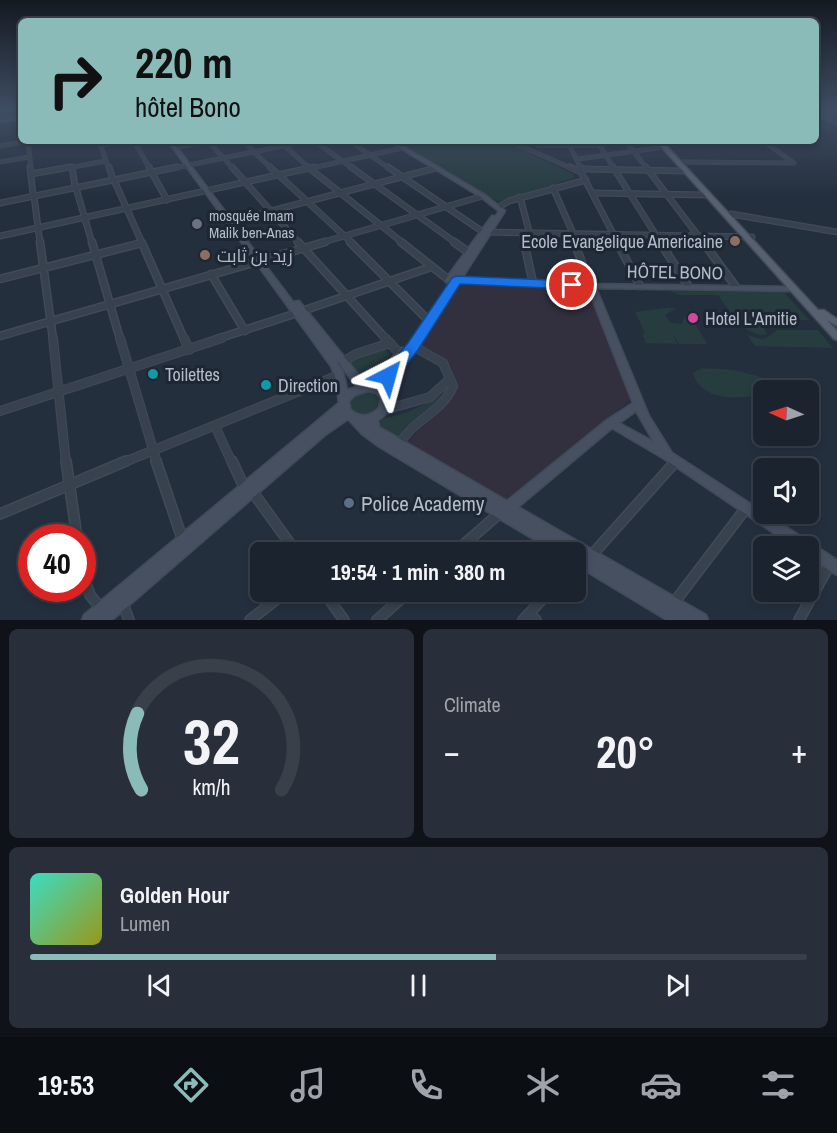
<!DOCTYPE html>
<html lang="en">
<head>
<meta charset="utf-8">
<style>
  body { margin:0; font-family:"Archivo Narrow",Cairo,sans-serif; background:#282f3a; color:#f1f3f6; height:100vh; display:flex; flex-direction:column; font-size:22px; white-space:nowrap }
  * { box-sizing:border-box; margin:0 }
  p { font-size:20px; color:#a0a4aa }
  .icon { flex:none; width:33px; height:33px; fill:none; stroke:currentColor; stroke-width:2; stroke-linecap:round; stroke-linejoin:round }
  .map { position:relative; height:620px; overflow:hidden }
  .details { display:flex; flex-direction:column; gap:9px; padding:9px; background:#0f1319; flex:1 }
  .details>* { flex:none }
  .top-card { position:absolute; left:18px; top:18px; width:801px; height:126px; border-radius:9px; box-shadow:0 3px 9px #0003,0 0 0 2px #39404a; background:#8bbbb9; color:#111; overflow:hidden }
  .needle { width:39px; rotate:273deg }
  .buttons { position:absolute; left:753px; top:380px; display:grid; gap:12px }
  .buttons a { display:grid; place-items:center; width:66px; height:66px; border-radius:9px; background:#1b232e; box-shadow:0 3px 9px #0003,0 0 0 2px #39404a; font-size:30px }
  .speed { position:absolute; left:18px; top:524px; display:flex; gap:12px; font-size:30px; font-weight:700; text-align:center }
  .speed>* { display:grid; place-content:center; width:78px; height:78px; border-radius:50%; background:#1b232e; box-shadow:0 3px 9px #0003,0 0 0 2px #39404a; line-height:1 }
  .speed .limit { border:9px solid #d22; background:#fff; color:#111 }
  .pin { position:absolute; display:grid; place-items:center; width:51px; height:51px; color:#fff; margin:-26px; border:3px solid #fff; border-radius:50%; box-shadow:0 2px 6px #0007 }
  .me { position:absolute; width:66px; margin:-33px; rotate:39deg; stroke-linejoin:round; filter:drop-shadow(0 0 4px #0008) }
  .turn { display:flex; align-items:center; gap:21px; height:126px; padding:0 18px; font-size:27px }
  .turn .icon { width:78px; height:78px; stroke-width:2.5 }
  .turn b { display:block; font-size:42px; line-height:51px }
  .big { font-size:45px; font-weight:700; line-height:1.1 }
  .details .widget { flex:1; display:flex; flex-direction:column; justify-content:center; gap:9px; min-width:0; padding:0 21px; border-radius:9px; background:#282f3a }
  .details .dial { align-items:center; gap:0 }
  .dial svg { height:156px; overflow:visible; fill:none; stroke:#39404a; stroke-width:7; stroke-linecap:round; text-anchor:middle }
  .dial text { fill:#f1f3f6; stroke:none }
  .song { display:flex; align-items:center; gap:18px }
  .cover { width:72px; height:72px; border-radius:9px; background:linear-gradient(135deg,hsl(170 70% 55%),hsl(60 70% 35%)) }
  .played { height:6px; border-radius:3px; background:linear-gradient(90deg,#8bbbb9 60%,#39404a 60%) }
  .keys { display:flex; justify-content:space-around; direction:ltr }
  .heat { display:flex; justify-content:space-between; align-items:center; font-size:33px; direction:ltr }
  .details .tiles { flex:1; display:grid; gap:9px; grid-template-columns:1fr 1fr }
  .widget:last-child { grid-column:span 2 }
  .trip { position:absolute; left:250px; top:542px; width:336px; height:60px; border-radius:9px; background:#1b232e; box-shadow:0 3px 9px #0003,0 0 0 2px #39404a; font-weight:700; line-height:60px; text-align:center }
  .tab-bar { display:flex; height:96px; justify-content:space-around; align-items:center; background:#0b0e12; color:#a0a4aa }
  .tab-bar .icon { width:42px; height:42px }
  .tab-bar .selected { color:#8bbbb9 }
  .tab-bar b { font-size:27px; color:#f1f3f6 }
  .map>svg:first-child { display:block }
</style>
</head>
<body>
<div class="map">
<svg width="837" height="620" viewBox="0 0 837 620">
  <rect width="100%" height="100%" fill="#242f3e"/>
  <polygon fill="#32303f" points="461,283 590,286 631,399 508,503 405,444 449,402 457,385 451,366 437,353 418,345"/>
  <g fill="#263c3f">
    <polygon points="396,141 503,141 573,174 574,178 498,202"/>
    <polygon points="670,291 784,292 809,320 767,320 755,313 730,312 718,295 679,295"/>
    <polygon points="664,308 676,308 665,315 671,323 681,324 685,317 691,316 707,344 679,344 672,333 677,344 646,343 642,334 645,333 635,312"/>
    <polygon points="742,313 759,319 767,334 759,335 745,329 748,328 738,317"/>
    <path d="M777,330H818L833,348L755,346L747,335C767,341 764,340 777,330Z"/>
    <polygon points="384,348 390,355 368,379 357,374 347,362"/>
    <path d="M702,368L734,370L791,385L764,390L760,395C738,399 700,401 693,373Z"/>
    <path d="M364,390L375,391L382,397V405C372,417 362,418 350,409C348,397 353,395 364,390Z"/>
    <polygon points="449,392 446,398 405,427 397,438 379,425 382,419 406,413"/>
  </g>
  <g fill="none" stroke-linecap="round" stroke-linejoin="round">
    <g stroke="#414a57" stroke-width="5">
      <g id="street-far4">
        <polyline points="0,111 11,110"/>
        <polyline points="816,112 837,123"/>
        <polyline points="0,119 21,116"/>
        <polyline points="28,141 31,169"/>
        <polyline points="99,141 109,169"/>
        <polyline points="134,141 150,169"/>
        <polyline points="209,141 222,157"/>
        <polyline points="243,141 254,151"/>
        <polyline points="315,141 353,169"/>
        <polyline points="350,141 390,169"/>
        <polyline points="509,141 573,169"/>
        <polyline points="597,141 614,169"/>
        <polyline points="626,141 647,169"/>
        <polyline points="569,144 581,169"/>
        <polyline points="100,145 124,141"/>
        <polyline points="538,145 600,145"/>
        <polyline points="0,146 28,141"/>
        <polyline points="285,146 310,169"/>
        <polyline points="177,147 209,141"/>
        <polyline points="254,152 272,169"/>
        <polyline points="224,158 233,169"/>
        <polyline points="578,159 664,147"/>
        <polyline points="0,162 29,157"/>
        <polyline points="683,162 794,163 763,141"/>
        <polyline points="62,169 106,161"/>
        <polyline points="170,169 307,141"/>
        <polyline points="308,169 402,148"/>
        <polyline points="433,169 436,168"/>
      </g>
    </g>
    <g stroke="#414a57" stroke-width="7">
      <g id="street-far3">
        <polyline points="30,167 33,195"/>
        <polyline points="72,167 75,186"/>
        <polyline points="109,167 113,179"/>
        <polyline points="149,167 151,171"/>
        <polyline points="232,167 299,243"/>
        <polyline points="270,167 352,243"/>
        <polyline points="308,167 403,243"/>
        <polyline points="351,167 456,243"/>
        <polyline points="388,167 483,232 752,237"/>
        <polyline points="570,167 581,172 618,243"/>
        <polyline points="580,167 581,172"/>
        <polyline points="613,167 654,232"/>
        <polyline points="646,167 696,233"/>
        <polyline points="582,169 686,171"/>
        <polyline points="152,173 167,200"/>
        <polyline points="31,174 70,167"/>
        <polyline points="114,180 142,243"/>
        <polyline points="76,188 92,243"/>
        <polyline points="553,188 572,231"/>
        <polyline points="594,193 708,195"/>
        <polyline points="34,196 40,243"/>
        <polyline points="520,197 529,231"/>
        <polyline points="0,203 177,167"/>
        <polyline points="499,207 509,201 586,180"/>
        <polyline points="731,214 837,232"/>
        <polyline points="232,221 436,168"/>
        <polyline points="522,233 524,243"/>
        <polyline points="571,233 575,243"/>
        <polyline points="656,235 661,243"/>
        <polyline points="698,235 704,243"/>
        <polyline points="0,236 314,167"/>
        <polyline points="320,243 483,196"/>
      </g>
    </g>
    <g stroke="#414a57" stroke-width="9">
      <g id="street-far2">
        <polyline points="40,242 53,339"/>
        <polyline points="92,242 120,339"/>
        <polyline points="298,242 386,339"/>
        <polyline points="350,242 426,318"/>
        <polyline points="401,242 449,280"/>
        <polyline points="454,242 468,252"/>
        <polyline points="524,242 533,283"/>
        <polyline points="574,242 591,286"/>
        <polyline points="617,242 640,286"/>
        <polyline points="660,242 688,286"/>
        <polyline points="703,242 736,287"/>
        <polyline points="211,274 245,331"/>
        <polyline points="0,279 142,243 184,339"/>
        <polyline points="302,311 431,267"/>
        <polyline points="0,336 325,242"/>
        <polyline points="217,339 297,313"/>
      </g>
    </g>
    <g stroke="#414a57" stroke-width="10">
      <g id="street-far1">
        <polyline points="53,338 66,463"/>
        <polyline points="120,338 157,463"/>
        <polyline points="184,338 189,350"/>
        <polyline points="385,338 400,354"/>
        <polyline points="342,362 356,354 390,343"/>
        <polyline points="384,410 430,397 450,379"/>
        <polyline points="0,411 222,338"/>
        <polyline points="215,426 232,463"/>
        <path d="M399,445C412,420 442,413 453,386L443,363L413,346"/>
        <polyline points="122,463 339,375"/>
      </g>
    </g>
    <g stroke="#414a57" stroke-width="12">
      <g id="street">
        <polyline points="66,461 77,537"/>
        <polyline points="156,461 183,541"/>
        <polyline points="232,461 245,489"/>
        <polyline points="252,491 296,552"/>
        <polyline points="0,514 126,461"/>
        <polyline points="455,552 500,513"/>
        <polyline points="591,556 676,461"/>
        <polyline points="82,572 90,595 102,610"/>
        <polyline points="323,591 344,620"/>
        <polyline points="123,604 129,620"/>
        <polyline points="673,604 746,508"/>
        <polyline points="529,614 536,620"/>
        <polyline points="250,620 287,591"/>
        <polyline points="377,620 410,591"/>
        <polyline points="523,620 550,591"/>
        <polyline points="799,620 830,564"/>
      </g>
    </g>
    <g stroke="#414a57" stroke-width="3">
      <g id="secondary">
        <polygon points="21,117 21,119 0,122 0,120"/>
        <path d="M168,141H172L293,302L299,301L366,384H370L399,349L402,348L406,349L410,344L451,282H446L445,280L492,216H496L499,211L481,197L389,141H394L485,195L505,211L462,278L591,284L796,287L797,289L796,291H793L596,288L649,416L672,453L837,560V575L808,557V546H793L663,458L612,428L518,507L706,615L708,620H667L576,565V552H555L378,446L362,434L348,419L325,435L112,620H82L84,615L339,403L336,379L331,366ZM459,283L588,288L633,403L607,420L507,501L379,427L378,420C388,414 389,409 391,397L385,390L416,348ZM333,355L357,387L347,390C345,376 341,366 333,355ZM368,391L376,393L381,398L379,408C369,417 360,418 350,409L349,401L355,395ZM636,411L654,442L619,423Z"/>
      </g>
    </g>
    <g stroke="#414a57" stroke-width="3">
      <polygon id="primary" points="656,141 662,141 818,310 824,310 837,319 837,326 827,320 837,331 837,340 834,339"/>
    </g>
    <use href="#street-far4" stroke="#38414e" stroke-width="4"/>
    <use href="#street-far3" stroke="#38414e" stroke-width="4.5"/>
    <use href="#street-far2" stroke="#38414e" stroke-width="6"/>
    <use href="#street-far1" stroke="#38414e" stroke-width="8"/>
    <use href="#street" stroke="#38414e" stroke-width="9"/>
    <use href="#secondary" fill="#465061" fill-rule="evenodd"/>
    <use href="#primary" fill="#56606e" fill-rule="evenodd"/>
  </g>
  <linearGradient id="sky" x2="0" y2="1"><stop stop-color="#141a22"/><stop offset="0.56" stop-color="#3f4d63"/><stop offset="1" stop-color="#3f4d63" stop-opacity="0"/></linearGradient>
  <rect width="837" height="197" fill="url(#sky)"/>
  <polygon fill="#1a73e8" stroke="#114b97" stroke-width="1.5" points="456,276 572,281 578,285 572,289 460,284 418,350 394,380 383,380 381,376 383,373 408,343 452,278"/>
  <circle fill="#6b7280" stroke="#1d2633" stroke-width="2" cx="197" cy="224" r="6"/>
  <g fill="#8d6e63" stroke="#1d2633" stroke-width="2">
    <circle cx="735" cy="241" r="6"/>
    <circle cx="205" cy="255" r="6"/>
  </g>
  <circle fill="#d1479c" stroke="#1d2633" stroke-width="2" cx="693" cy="318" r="6"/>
  <g fill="#0f9aa8" stroke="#1d2633" stroke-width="2">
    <circle cx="153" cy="374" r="6"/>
    <circle cx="266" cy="385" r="6"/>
  </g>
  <circle fill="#5c6f8a" stroke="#1d2633" stroke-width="2" cx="349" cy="503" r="6"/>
  <g text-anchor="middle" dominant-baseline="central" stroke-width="6" stroke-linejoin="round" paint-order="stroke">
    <g font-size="15" fill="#b4bcc9" stroke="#1d2633" text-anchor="start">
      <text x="209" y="215">mosquée Imam<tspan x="209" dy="17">Malik ben-Anas</tspan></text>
    </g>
    <g font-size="18" fill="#b4bcc9" stroke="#1d2633" text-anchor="start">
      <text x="723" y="241" text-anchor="end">Ecole Evangelique Americaine</text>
      <text x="217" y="255">زيد بن ثابت</text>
      <text x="705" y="318">Hotel L'Amitie</text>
      <text x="165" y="374">Toilettes</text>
      <text x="278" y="385">Direction</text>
    </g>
    <g font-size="18" fill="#b4bcc9" stroke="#1d2633">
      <text transform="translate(675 272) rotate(1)">HÔTEL BONO</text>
    </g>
    <g font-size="21" fill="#b4bcc9" stroke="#1d2633" text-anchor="start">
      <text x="361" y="503">Police Academy</text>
    </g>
  </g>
</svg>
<div class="buttons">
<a><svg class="needle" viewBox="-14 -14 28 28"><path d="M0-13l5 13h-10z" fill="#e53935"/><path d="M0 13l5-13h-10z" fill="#a0a4aa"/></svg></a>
<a><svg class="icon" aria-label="sound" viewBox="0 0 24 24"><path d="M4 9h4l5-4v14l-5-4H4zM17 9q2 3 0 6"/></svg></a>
<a><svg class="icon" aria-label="layers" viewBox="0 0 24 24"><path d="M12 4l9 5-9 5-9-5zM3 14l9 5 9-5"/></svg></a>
</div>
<div class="speed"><div class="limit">40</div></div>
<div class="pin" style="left:572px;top:285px;background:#d93025"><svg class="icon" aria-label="arrive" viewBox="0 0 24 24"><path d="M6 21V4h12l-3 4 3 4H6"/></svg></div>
<svg class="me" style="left:388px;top:376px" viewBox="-20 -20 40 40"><path d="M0-17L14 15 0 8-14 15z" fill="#1a73e8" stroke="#fff" stroke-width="4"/></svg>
<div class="trip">19:54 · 1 min · 380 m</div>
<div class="top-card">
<div class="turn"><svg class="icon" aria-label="right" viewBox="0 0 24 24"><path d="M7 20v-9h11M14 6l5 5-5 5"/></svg><div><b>220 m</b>hôtel Bono</div></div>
</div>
</div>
<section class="details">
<div class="tiles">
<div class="widget dial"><svg viewBox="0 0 100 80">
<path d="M14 69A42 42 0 1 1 86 69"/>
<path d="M14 69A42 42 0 0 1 12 30" stroke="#8bbbb9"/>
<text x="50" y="56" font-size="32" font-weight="700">32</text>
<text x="50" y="72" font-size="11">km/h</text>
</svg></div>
<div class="widget"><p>Climate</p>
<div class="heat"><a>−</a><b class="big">20°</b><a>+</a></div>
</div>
<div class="widget">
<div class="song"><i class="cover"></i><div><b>Golden Hour</b><p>Lumen</p></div></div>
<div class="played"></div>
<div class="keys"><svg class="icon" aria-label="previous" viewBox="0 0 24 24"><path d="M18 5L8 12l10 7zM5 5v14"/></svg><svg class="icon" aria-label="pause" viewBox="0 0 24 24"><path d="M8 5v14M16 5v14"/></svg><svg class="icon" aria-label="next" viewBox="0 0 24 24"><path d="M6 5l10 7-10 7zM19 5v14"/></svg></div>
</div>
</div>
</section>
<nav class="tab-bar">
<b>19:53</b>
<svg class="icon selected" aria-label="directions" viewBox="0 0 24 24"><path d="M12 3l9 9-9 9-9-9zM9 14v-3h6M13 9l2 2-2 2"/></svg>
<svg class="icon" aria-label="music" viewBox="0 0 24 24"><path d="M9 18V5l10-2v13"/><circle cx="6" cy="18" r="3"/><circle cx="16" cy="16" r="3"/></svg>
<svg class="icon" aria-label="phone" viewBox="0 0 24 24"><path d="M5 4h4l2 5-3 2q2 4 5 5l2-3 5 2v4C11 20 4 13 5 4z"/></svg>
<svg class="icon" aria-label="climate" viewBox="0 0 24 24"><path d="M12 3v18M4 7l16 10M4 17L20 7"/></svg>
<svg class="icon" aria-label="car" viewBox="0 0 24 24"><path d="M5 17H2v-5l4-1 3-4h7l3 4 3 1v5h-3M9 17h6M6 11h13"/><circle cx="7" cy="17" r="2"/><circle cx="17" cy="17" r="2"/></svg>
<svg class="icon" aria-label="filters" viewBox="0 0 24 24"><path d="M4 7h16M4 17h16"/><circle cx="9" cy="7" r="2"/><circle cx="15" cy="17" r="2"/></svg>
</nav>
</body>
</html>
